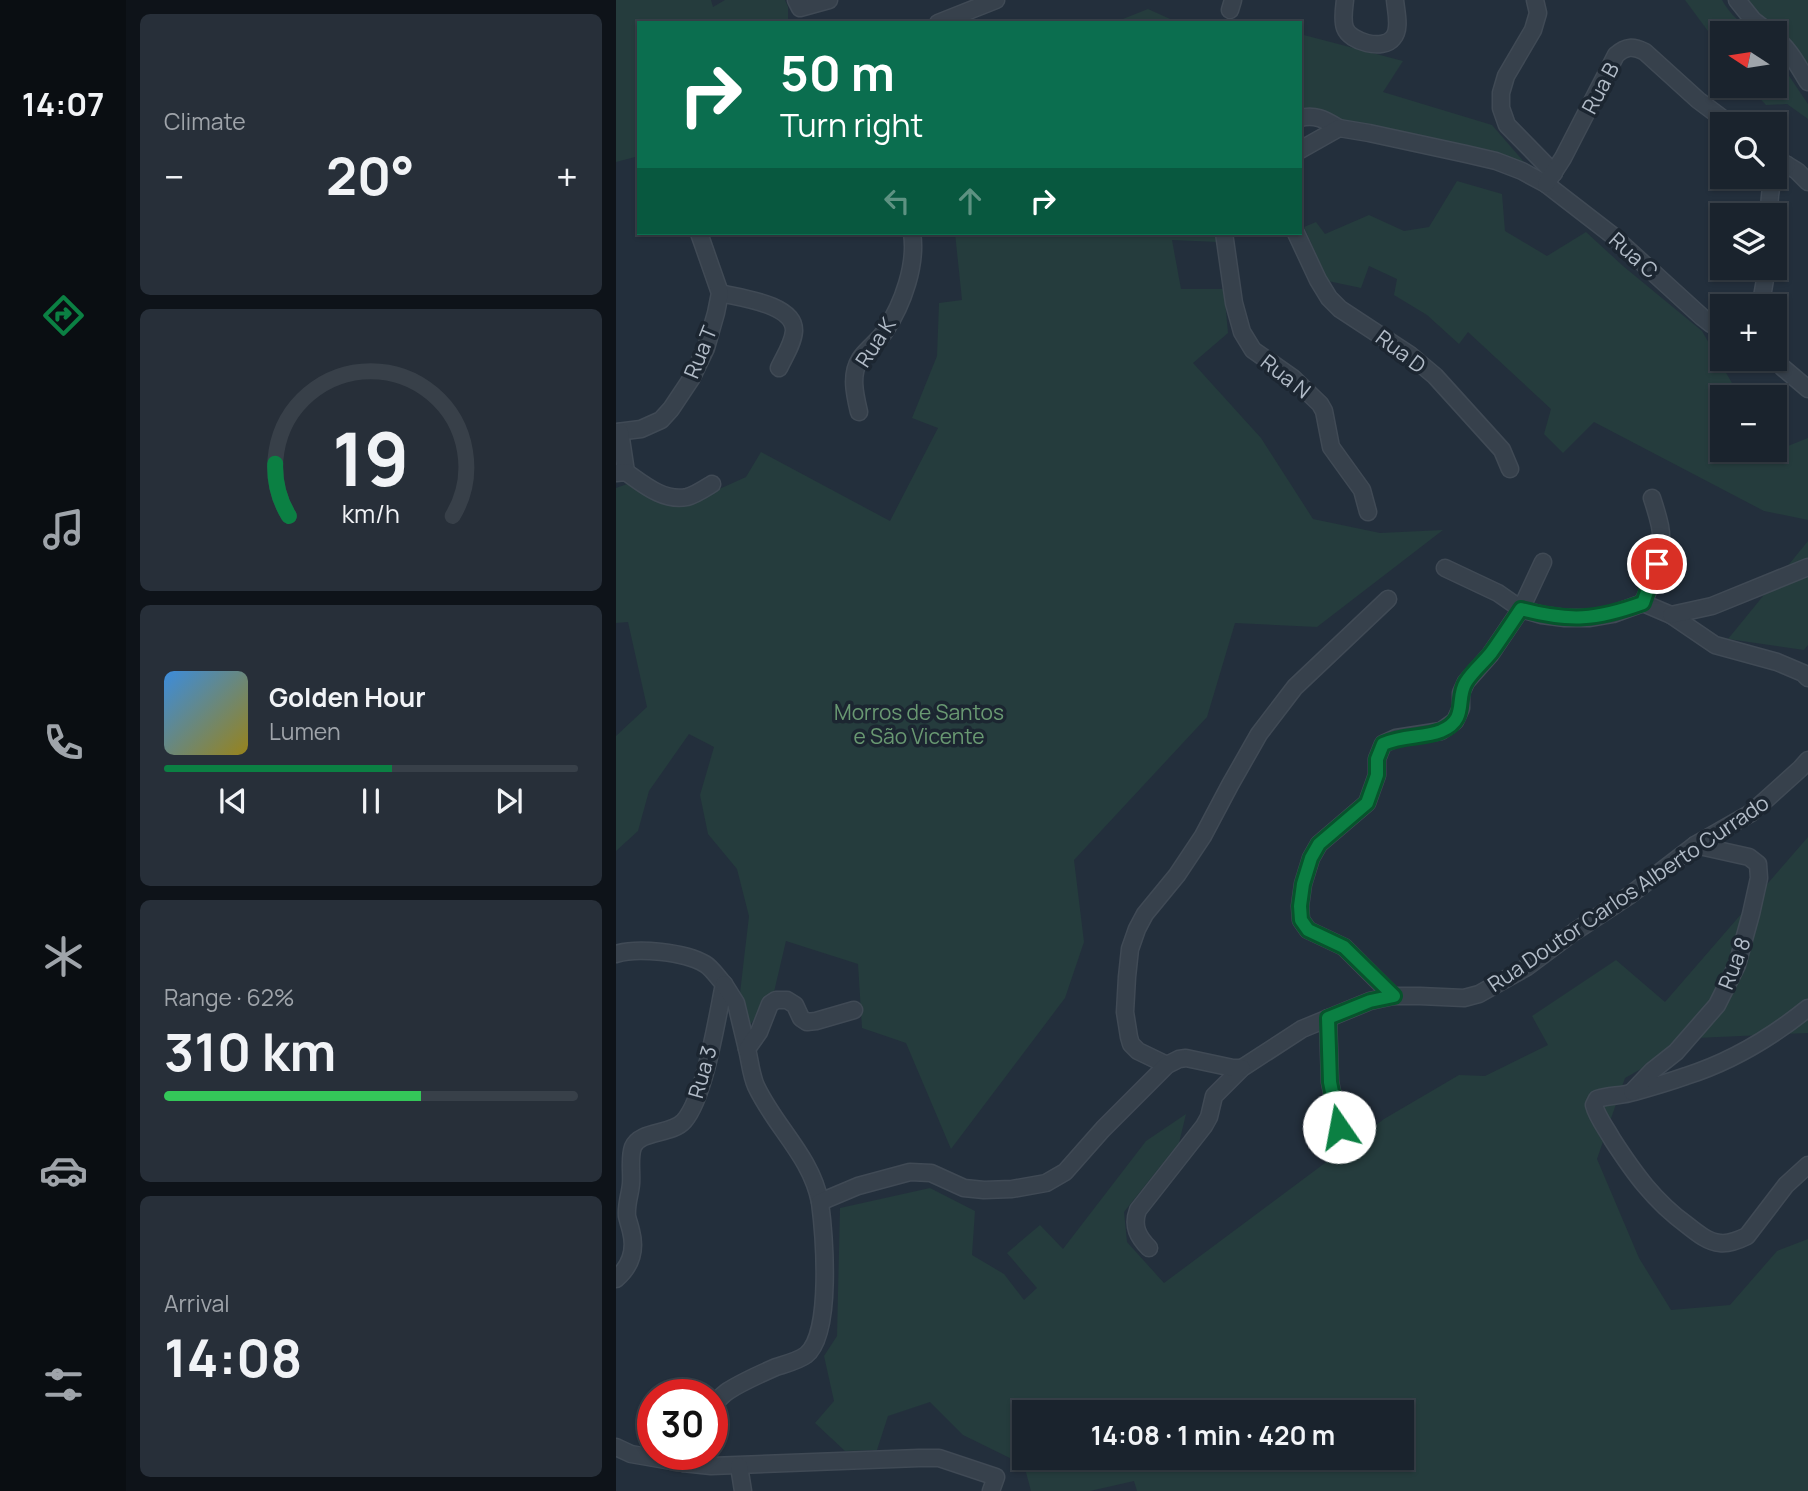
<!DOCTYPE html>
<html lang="en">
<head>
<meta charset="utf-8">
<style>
  body { margin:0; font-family:Manrope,sans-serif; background:#272f39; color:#f1f3f6; height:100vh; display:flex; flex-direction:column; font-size:26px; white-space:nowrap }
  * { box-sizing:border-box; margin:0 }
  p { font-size:23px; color:#9fa4aa }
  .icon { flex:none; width:38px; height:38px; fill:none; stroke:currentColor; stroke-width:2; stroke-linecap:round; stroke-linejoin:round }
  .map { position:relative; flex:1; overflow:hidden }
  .panel { display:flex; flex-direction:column; gap:14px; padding:14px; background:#0e1319; width:490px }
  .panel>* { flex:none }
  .top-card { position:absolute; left:21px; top:21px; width:665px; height:214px; border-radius:0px; box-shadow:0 2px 5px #0004,0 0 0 2px #384049; background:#0b6e4f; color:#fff; overflow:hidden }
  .needle { width:46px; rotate:282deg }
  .controls { position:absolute; left:1094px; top:21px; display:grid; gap:14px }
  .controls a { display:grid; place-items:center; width:77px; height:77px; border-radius:0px; background:#1a232d; box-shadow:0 2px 5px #0004,0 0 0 2px #384049; font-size:35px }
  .speed { position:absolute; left:21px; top:1379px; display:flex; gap:14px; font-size:35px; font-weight:700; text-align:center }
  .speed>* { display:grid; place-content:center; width:91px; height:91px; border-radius:50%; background:#1a232d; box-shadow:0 2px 5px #0004,0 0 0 2px #384049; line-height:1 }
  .speed .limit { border:10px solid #d22; background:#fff; color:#111 }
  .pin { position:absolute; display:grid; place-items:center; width:60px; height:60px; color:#fff; margin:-30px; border:4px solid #fff; border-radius:50%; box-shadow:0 2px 7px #0007 }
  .me { position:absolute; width:77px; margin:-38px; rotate:348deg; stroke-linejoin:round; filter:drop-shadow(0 0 5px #0008) }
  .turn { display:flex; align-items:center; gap:24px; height:147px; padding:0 28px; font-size:32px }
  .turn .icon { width:91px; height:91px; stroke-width:2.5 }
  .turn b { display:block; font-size:49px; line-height:60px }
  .lanes { display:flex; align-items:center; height:66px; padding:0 28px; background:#0003; justify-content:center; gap:35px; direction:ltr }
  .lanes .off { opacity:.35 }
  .big { font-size:52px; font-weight:700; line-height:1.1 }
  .panel .widget { flex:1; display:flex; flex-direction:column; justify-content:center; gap:10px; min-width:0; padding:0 24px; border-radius:10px; background:#272f39 }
  .panel .dial { align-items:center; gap:0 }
  .dial svg { height:182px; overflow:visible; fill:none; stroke:#384049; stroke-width:7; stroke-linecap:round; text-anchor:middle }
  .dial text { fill:#f1f3f6; stroke:none }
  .song { display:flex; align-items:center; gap:21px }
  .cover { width:84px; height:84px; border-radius:10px; background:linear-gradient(135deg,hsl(210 70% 55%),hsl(50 70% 35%)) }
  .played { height:7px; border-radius:4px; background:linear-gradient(90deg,#0b8043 55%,#384049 55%) }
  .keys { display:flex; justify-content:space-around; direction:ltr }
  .heat { display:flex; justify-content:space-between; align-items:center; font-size:38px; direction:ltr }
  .charge { height:10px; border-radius:5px; background:linear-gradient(90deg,#34c759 62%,#384049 0) }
  .trip { position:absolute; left:396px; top:1400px; width:402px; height:70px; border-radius:0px; background:#1a232d; box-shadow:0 2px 5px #0004,0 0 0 2px #384049; font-weight:700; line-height:70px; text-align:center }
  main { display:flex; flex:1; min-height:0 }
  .menu { display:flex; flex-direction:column; width:126px; justify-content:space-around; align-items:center; background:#0a0e12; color:#9fa4aa }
  .menu .icon { width:49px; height:49px }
  .menu .current { color:#0b8043 }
  .menu b { font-size:32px; color:#f1f3f6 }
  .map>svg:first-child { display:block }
</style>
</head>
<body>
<main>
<nav class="menu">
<b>14:07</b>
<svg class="icon current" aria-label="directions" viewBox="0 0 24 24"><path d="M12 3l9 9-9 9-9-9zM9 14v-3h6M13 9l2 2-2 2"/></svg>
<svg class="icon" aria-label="music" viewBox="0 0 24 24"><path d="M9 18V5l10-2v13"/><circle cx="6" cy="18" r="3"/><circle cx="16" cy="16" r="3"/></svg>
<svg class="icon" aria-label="phone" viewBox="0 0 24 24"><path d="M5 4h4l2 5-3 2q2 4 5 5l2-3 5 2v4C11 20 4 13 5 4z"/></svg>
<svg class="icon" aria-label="climate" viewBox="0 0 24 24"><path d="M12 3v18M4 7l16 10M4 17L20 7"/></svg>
<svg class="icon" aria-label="car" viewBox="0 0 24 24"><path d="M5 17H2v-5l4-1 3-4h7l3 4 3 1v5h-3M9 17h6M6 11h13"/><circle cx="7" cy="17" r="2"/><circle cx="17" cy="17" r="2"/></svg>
<svg class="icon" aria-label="filters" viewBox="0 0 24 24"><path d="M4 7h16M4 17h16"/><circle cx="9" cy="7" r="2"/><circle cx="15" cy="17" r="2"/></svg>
</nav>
<section class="panel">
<div class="widget"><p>Climate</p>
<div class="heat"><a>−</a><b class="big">20°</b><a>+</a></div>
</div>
<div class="widget dial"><svg viewBox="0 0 100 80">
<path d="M14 69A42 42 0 1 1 86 69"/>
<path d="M14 69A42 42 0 0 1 8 46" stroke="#0b8043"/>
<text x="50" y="56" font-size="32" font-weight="700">19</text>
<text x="50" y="72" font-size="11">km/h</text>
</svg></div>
<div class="widget">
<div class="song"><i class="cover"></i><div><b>Golden Hour</b><p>Lumen</p></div></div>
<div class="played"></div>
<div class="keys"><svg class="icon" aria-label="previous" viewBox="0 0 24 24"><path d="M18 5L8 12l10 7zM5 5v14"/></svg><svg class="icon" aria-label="pause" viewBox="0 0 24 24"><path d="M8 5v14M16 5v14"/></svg><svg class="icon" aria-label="next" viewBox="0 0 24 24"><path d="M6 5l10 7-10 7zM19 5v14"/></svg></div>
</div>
<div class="widget"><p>Range · 62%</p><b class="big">310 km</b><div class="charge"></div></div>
<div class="widget"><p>Arrival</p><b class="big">14:08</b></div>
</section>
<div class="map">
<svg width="1192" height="1491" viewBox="0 0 1192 1491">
  <rect width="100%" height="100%" fill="#232f3c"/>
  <g fill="#253c3d" fill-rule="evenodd">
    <polygon points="0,0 95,0 97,7 109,0 169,0 172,7 172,23 23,23 23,156 0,162"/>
    <path d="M1069,0H1106C1114,15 1125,23 1139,33H1106V50Z"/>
    <polygon points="1127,0 1192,0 1192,76 1128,3"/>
    <polygon points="532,9 563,23 497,23"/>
    <polygon points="684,34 787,61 767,92 876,125 908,162 756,127 724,122 707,110 692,108 684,110"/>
    <polygon points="1159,55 1192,104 1192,119 1171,104 1150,105 1132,86 1158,86"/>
    <polygon points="841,181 886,194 889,231 931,256 970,232 1007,266 1086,331 1124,397 1106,397 1106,450 1158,450 1159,441 1172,446 1192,438 1192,520 1148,511 978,422 947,453 928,434 935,409 852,332 843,344 811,315 778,295 781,279 753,266 745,288 712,281 688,227 700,222 709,234 753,215 788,231 813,227"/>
    <polygon points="339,233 602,233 602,242 556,240 565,289 608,289 612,333 577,363 645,438 697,519 764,533 827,530 701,627 619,623 591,717 458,860 468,942 449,998 335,1149 290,1043 246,1028 242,964 170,941 158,992 134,1025 124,993 133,916 121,869 92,834 84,795 98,747 73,734 33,791 22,831 0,851 0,736 31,707 12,622 0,623 0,488 14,483 70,504 130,477 145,452 274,521 322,428 296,418 321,356 323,303 346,300"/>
    <polygon points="1192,541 1192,645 1188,650 1112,639"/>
    <path d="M1192,837V1033L1080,1038L1009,1078L981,1159L1023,1258L1055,1310L1114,1305L1161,1251L1192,1239V1491H521L518,1481L474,1491H415L408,1465L347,1435L314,1402L272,1416L261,1450L229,1451L199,1423L218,1401L208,1356L221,1336L224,1208L314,1188L359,1211L356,1255L388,1274L408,1300L421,1288L391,1253L424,1225L447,1249L530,1141L570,1114L563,1143L508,1212L511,1242L548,1283L768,1119L843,1075L869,1076L932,1045L916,1016L1000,960L1049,1002ZM408,1412H786V1458H408Z"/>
  </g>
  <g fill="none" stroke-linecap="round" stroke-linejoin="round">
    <g stroke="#404a55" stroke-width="19">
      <g id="minor">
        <polyline points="180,0 184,8 213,0"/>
        <path d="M729,0C728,9 726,20 729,28C734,42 767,51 777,38C785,29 780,12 779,0"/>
        <polyline points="919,0 922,13 917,30 890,76 885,93 885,108 891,125 938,173"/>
        <polyline points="1121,0 1137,20 1154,33"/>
        <polyline points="614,10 617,0"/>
        <polyline points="322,23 380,0"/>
        <path d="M1158,37C1173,48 1182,66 1192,82"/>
        <path d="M684,118C700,114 709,120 723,128"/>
        <polyline points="684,150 723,128 753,133 850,154 880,161 906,171 930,184 996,235 1086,317 1095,324 1106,326"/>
        <polyline points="1158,157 1181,171 1192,182"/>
        <path d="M930,184L947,158L1000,55C1010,46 1017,46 1029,52L1082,100L1114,124"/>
        <path d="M1153,215C1154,192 1152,181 1171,165"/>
        <polyline points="608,233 618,303 626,332 637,350 677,378 704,404 708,411 715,447 746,490 752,512"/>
        <polyline points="680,233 702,280 713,298 724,309 794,355 819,376 886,450 894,469"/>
        <path d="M104,293C124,298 179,304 178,331C177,344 168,357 163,368"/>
        <polyline points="1141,306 1146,297 1151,268"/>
        <polyline points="1166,367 1192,389"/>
        <path d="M243,412C239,395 234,375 244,359C251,348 263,341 269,331C287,304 301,264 296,233"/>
        <polyline points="0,432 25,429 45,420 55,409 75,379 90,348 100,313 104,293 83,233"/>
        <polyline points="4,432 10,472"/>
        <path d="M0,473L10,472C27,484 48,502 71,497C79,495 88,489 96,484"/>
        <polyline points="829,568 882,593 905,609 926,615 949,618 974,618 997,614 1027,603 1055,615 1099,645 1161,662 1187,673 1192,678"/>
        <path d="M1027,603C1037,579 1049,552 1044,526C1042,517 1039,507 1036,498"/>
        <polyline points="1055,615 1096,606 1192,567"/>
        <path d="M0,954C21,947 69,952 89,964C96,968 102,978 108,984C101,1018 89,1097 68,1121C56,1135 24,1130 17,1147C13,1158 16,1172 15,1184C14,1195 10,1204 11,1216C12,1221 14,1226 15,1231C20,1250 15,1266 0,1279"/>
        <polyline points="108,984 120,1003 131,1049"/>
        <polyline points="777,996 728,947 692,930 685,920 684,906 687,884 695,858 703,844 751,803 761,775 761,759 767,744 780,738 825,731 839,721 845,708 845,693 850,682 874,655 905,609 927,562"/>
        <path d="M1192,1008C1156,1037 1114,1062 1070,1076C1053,1082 1036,1087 1018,1092C1006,1096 994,1095 981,1099L978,1105C981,1117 990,1128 996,1139C1018,1173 1038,1201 1071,1225C1081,1233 1092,1242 1104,1243C1113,1244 1123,1240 1131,1236L1170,1185L1192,1165"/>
        <polyline points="712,1018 714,1082 723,1127"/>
        <polyline points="551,1065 522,1051 515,1044 513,1037 509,1012 511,977 514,949 521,929 529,914 561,875 587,836 614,785 643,734 679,687 772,599"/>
        <polyline points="1016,1092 1036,1071 1060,1052 1101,1005 1121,965 1135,914 1143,878 1142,864 1133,857 1079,845"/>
        <path d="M204,1202C195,1156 159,1127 140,1086C135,1075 134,1061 131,1049L143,1032L154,1004L160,1000H171L179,1005L185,1018L191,1022L200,1021L238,1010"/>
        <path d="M533,1248C522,1237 516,1226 522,1210L588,1126L593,1117L598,1096L626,1068L686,1029L754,1001L777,996H804L848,998L863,994L911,967L958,932L1014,895L1079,845L1135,813L1184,769L1192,760"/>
        <path d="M96,1406C101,1401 106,1395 112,1391C126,1382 144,1374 160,1367C169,1364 182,1361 190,1355C217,1334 208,1233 204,1202L242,1186L294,1172L315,1173L348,1188L368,1190L396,1189L430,1183L449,1172L487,1129L551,1065L563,1059L570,1058L617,1068H626"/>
        <polyline points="0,1447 15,1454 67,1463"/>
        <polyline points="67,1454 67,1463 95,1466 303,1458 323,1458 380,1477 375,1491"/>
        <polyline points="123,1466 127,1491"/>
      </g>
    </g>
    <use href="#minor" stroke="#37414c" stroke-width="16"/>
  </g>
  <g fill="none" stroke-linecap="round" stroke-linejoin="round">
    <g stroke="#07532c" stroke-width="18">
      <path id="route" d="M723,1127L714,1082L712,1018L754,1001L778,996L728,947L692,930L685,920L684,906L687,884L695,858L703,844L751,803L761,775V759L767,744C787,735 807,738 825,731C853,719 839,699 850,682C857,671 867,663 875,653C885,639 895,624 905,609C954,622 980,620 1027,603L1041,564"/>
    </g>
    <use href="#route" stroke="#0b8043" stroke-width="12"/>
  </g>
  <g text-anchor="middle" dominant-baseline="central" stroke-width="7" stroke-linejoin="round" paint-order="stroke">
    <g font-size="21" fill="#b2bcc8" stroke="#1c2631">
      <text transform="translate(984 88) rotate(-62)">Rua B</text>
      <text transform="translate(1018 255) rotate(42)">Rua C</text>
      <text transform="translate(259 342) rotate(-57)">Rua K</text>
      <text transform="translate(785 351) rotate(37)">Rua D</text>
      <text transform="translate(84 352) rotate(-68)">Rua T</text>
      <text transform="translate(670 376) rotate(38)">Rua N</text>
      <text transform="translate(1012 893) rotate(-34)">Rua Doutor Carlos Alberto Currado</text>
      <text transform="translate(1118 963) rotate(-69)">Rua 8</text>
      <text transform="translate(86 1072) rotate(-74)">Rua 3</text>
    </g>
    <g font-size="21" fill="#699972" stroke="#1c2631">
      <text x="303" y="712">Morros de Santos<tspan x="303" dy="24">e São Vicente</tspan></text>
    </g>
  </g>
</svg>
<div class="controls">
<a><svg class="needle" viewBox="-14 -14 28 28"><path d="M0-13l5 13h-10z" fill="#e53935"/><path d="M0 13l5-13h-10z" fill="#9fa4aa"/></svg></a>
<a><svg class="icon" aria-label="search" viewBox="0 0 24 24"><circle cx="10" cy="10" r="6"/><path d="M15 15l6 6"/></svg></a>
<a><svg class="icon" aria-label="layers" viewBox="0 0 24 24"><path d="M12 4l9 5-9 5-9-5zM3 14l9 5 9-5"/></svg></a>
<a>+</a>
<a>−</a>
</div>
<div class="speed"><div class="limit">30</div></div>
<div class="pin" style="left:1041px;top:564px;background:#d93025"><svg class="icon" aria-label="arrive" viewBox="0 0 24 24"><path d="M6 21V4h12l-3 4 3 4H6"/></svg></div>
<svg class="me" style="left:723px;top:1127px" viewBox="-20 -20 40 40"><circle r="19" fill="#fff"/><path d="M0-13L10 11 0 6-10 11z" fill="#0b8043"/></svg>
<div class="trip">14:08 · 1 min · 420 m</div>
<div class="top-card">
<div class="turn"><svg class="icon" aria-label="right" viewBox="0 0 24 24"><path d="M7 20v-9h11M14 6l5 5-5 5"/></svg><div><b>50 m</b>Turn right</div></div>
<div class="lanes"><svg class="icon off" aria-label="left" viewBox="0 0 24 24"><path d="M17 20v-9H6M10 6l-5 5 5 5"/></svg><svg class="icon off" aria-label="ahead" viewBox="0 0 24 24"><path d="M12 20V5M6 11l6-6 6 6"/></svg><svg class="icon" aria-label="right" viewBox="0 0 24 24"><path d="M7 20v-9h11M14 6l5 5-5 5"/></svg></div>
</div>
</div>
</main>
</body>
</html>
